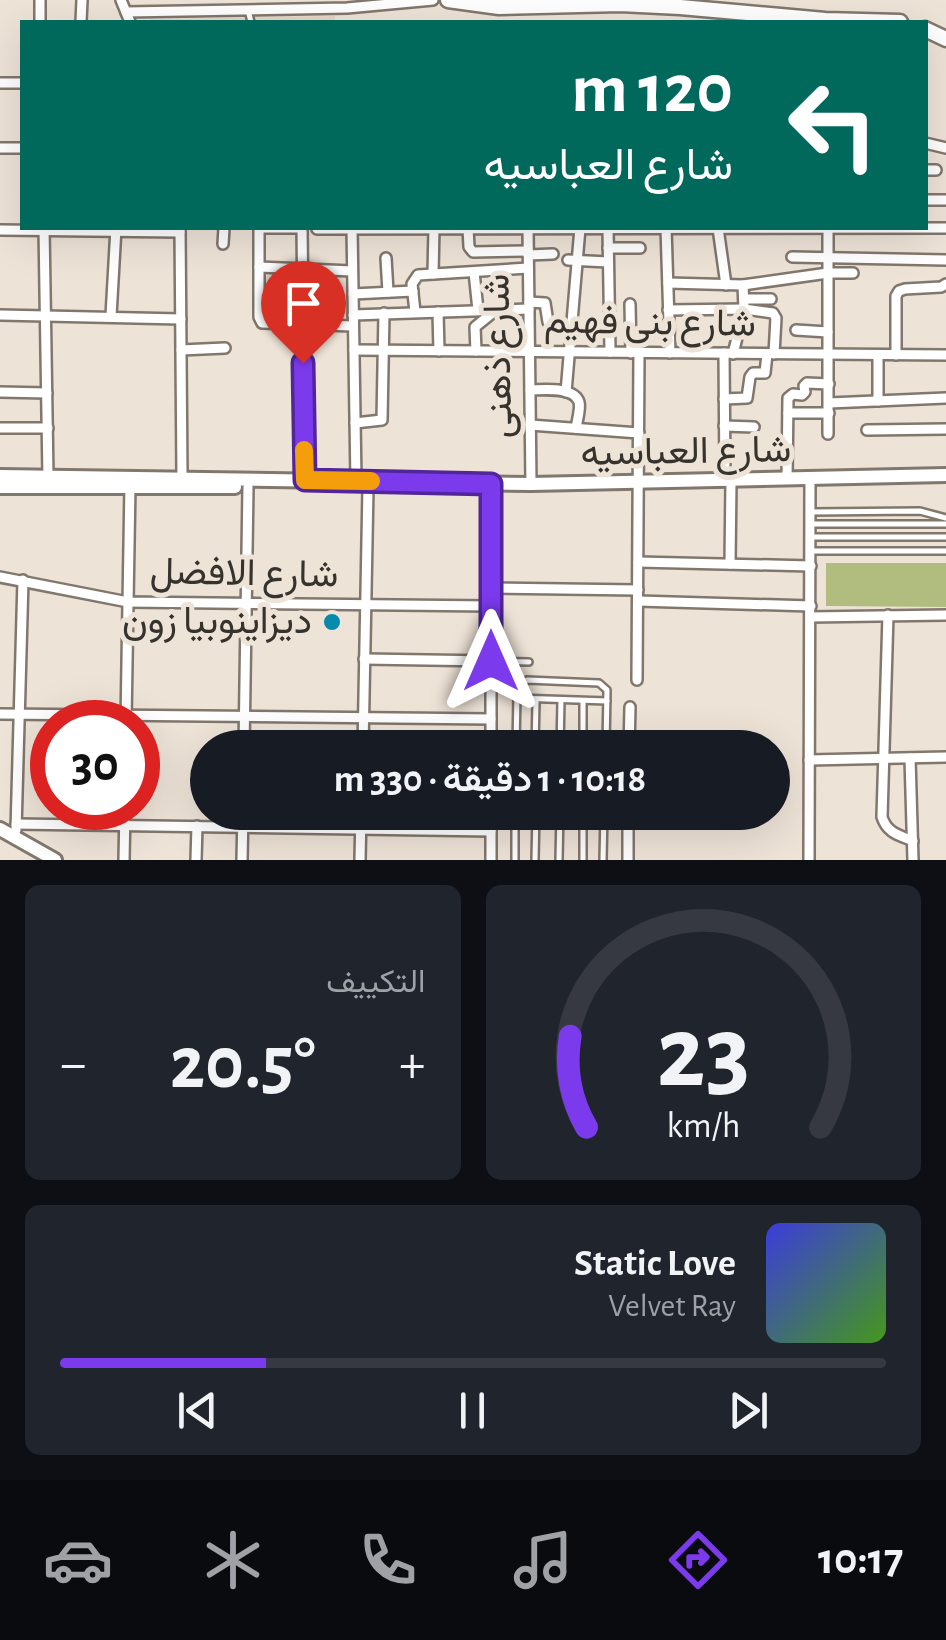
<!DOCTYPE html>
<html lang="ar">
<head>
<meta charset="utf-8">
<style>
  body { margin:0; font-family:"Alegreya Sans",Vazirmatn,sans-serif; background:#20242c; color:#f1f3f6; direction:rtl; height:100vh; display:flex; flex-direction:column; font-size:38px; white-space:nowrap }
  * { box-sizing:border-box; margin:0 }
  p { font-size:32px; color:#9ea1a6 }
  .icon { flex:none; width:55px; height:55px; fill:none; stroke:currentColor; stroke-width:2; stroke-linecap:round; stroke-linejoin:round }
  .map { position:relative; height:860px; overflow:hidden; direction:ltr }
  .sheet { display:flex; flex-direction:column; gap:25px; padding:25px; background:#0d0f14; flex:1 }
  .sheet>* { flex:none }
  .hud { position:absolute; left:20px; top:20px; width:908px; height:210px; border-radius:0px; box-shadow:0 10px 40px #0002; direction:rtl; background:#00695c; color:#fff; overflow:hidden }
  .speed { position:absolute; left:30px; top:700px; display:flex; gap:20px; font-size:50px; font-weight:700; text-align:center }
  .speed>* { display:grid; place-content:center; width:130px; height:130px; border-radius:50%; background:#171b24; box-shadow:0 10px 40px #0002; line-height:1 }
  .speed .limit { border:15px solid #d22; background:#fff; color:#111 }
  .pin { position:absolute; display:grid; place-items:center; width:85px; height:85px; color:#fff; margin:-102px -42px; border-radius:50% 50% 50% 0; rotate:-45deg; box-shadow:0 0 10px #0007 }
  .pin .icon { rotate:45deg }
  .me { position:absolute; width:110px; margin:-55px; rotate:0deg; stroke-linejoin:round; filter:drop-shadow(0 0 8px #0008) }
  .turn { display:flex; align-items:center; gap:35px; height:210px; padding:0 30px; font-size:45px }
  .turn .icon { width:130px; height:130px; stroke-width:2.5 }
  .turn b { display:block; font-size:70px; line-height:85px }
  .big { font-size:75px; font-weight:600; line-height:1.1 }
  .sheet .widget { flex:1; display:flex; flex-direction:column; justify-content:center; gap:15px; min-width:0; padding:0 35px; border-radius:15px; background:#20242c }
  .sheet .dial { align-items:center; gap:0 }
  .dial svg { height:260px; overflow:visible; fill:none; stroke:#363941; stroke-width:7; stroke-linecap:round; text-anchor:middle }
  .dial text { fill:#f1f3f6; stroke:none }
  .song { display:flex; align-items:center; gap:30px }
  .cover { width:120px; height:120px; border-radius:15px; background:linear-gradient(135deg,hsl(240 70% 55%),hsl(100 70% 35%)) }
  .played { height:10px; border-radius:5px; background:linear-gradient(90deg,#7c3aed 25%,#363941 25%) }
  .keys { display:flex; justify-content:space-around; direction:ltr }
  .heat { display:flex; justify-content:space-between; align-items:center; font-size:55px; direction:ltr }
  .sheet .tiles { flex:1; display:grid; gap:25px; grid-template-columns:1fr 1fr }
  .widget:last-child { grid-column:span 2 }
  .trip { position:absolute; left:190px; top:730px; width:600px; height:100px; border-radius:50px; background:#171b24; box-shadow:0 10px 40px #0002; font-weight:600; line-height:100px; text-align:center; direction:rtl }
  .tabs { display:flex; height:160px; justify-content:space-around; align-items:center; background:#090b0e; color:#9ea1a6 }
  .tabs .icon { width:70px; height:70px }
  .tabs .active { color:#7c3aed }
  .tabs b { font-size:45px; color:#f1f3f6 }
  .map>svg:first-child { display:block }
</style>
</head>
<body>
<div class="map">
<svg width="946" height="860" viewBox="0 0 946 860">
  <rect width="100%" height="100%" fill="#eee3d7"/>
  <polygon fill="#e7d6c4" points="335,16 335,22 148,22 150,19"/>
  <polygon fill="#b0bd7e" points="826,563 946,563 946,607 826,606"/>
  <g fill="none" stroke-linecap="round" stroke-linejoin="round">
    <g stroke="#82776d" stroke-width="10">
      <g id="service">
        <polyline points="248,10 251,22"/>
        <polyline points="811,512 920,511 946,518"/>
        <polyline points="811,524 946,524"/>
        <polyline points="811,537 946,537"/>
        <polyline points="811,551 946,551"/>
        <polyline points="492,661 529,662"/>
        <polyline points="517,698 607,701"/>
        <polyline points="516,748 517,693 519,686 527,680 599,683 607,690 606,748"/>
        <polyline points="535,748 536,701"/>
        <polyline points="560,748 561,700"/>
        <polyline points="583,748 583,701"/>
        <polyline points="515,860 515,812"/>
        <polyline points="535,860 536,812"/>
        <polyline points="559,860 560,812"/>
        <polyline points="583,860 583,812"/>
        <polyline points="603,860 604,812"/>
      </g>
    </g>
    <g stroke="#82776d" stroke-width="14">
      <g id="minor">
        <polyline points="40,0 40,22"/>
        <polyline points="121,0 130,22"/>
        <polyline points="126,12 347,8 433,0"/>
        <polyline points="81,22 82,0"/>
        <polyline points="0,83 22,83"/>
        <polyline points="925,143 946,148"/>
        <polyline points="0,148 22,148"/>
        <polyline points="925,170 936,170"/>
        <polyline points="925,200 946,200"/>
        <polyline points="44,228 48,477"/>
        <polyline points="180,228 182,477"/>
        <polyline points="259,228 302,228 305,480"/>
        <polyline points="259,228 259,317 262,323 353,326"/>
        <polyline points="352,228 356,481"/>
        <polyline points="468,228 469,247 473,252 528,251"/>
        <polyline points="528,228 531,484"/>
        <polyline points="608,228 610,352"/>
        <polyline points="666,228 670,353"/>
        <polyline points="718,228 726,285"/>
        <polyline points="828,228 828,434"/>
        <polyline points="317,229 946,228"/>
        <polyline points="0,230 180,232"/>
        <polyline points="223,244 224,228"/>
        <polyline points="608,248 640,248"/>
        <polyline points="528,255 553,254"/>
        <polyline points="792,257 946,260"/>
        <polyline points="386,258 388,292"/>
        <polyline points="568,260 608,262"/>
        <polyline points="259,267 352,271"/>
        <polyline points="474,272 478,310"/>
        <polyline points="433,274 434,228"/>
        <polyline points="668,283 743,285 828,273 853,273"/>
        <polyline points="353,294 413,291"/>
        <polyline points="744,299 771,299"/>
        <polyline points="529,302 545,303 548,322"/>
        <polyline points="630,304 631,353"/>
        <polyline points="668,310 744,309 773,313 776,318 774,354"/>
        <polyline points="415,312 412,284 418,275 528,268"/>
        <polyline points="438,312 439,351"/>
        <polyline points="0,315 181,319"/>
        <polyline points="353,315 529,309"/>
        <polyline points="111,316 116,228"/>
        <polyline points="796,330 828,332"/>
        <polyline points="181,350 225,348"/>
        <polyline points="354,350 946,355"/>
        <polyline points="476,351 475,327 496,310"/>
        <polyline points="724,353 725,481"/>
        <polyline points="733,354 744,309 743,285"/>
        <polyline points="878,355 878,401"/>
        <polyline points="896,355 896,296 899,291 905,289 941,287 946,284"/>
        <path d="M530,390C542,390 574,386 579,402C581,408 577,421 576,428"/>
        <polyline points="0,392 47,393"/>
        <polyline points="566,392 580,228"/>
        <polyline points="724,399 747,398 750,377 753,373 765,373 767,354"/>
        <polyline points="829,403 946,398"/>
        <polyline points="788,413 829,413"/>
        <polyline points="355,423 382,420 384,313"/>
        <polyline points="530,425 639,433"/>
        <polyline points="724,426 754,427"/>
        <polyline points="0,428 48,428"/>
        <polyline points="867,430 946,429"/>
        <polyline points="787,479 788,398 793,394 802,395 805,392 804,386 807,383 829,384"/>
        <polyline points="638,562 811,566"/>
        <polyline points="730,564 731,481"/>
        <polyline points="0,577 128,602 491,606"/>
        <polyline points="491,588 638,590"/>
        <polyline points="638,601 811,606"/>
        <path d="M888,615L882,817C887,833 899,835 913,841"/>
        <polyline points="810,617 946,615"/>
        <polyline points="364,659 491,661"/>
        <polyline points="637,680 639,353"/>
        <polyline points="0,714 491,719"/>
        <polyline points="126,722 130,485"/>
        <polyline points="244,748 248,487"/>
        <polyline points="363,748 368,488"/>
        <polyline points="491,748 491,484"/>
        <polyline points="629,748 630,707"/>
        <polyline points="910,758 913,860"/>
        <polyline points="809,760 946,757"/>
        <polyline points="16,824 491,831"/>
        <polyline points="16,830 23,580"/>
        <polyline points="124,860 125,808"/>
        <polyline points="196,860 197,826"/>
        <polyline points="242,860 243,812"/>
        <polyline points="360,860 361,812"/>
        <polyline points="491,860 491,812"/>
        <polyline points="628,860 628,812"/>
        <polyline points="809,860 810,480"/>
      </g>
    </g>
    <g stroke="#82776d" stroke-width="18">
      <g id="secondary">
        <polyline points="0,476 531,484 946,475"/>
        <polyline points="0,487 235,487"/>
        <polyline points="0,829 55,860"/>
      </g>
    </g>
    <g stroke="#82776d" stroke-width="19">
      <g id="primary">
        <polyline points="448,0 499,7 620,4 680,7 825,20 900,22"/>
        <polyline points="925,29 946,39"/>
      </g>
    </g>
    <use href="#service" stroke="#fff" stroke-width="5"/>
    <use href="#minor" stroke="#fff" stroke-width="9"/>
    <use href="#secondary" stroke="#fff" stroke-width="12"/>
    <use href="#primary" stroke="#fff" stroke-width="14"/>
  </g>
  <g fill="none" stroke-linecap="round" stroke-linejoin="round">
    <g stroke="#51269a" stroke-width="25">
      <polyline id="route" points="303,363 305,480 491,484 491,661"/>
    </g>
    <use href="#route" stroke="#7c3aed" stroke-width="18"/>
    <polyline stroke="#f59e0b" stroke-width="18" points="304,450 305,480 371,481"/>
  </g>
  <circle fill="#048aaa" stroke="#eee3d7" stroke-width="4" cx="332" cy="622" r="10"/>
  <g text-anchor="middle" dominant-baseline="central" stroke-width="10" stroke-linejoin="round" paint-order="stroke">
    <g font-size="38" fill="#36322d" stroke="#eee3d7">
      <text transform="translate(650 323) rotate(1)">شارع بنى فهيم</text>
      <text transform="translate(499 356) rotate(-91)">شارع ذهنى</text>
      <text transform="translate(686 452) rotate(-1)">شارع العباسيه</text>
      <text transform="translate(244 574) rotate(1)">شارع الافضل</text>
    </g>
    <g font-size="38" fill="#36322d" stroke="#eee3d7" text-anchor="end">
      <text x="312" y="622">ديزاينوبيا زون</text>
    </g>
  </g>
</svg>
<div class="speed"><div class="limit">30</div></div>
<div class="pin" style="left:303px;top:363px;background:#d93025"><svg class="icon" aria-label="arrive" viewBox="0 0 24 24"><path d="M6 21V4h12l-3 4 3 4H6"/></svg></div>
<svg class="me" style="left:491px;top:661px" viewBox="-20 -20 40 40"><path d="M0-17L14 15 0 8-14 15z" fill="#7c3aed" stroke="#fff" stroke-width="4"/></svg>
<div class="trip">10:18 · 1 دقيقة · 330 m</div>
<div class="hud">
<div class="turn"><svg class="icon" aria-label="left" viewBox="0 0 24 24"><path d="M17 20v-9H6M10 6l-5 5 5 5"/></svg><div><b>120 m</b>شارع العباسيه</div></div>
</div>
</div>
<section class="sheet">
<div class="tiles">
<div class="widget dial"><svg viewBox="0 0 100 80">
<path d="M14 69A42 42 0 1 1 86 69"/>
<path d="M14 69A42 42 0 0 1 9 41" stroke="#7c3aed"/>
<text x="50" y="56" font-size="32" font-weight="700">23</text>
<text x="50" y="72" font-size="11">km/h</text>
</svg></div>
<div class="widget"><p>التكييف</p>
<div class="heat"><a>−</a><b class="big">20.5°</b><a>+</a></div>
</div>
<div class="widget">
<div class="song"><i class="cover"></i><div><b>Static Love</b><p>Velvet Ray</p></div></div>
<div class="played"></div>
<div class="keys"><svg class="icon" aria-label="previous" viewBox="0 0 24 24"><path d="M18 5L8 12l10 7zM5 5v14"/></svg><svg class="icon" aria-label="pause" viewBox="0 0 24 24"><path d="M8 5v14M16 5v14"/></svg><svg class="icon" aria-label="next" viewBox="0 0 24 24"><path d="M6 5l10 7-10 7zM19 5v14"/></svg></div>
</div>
</div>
</section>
<nav class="tabs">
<b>10:17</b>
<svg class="icon active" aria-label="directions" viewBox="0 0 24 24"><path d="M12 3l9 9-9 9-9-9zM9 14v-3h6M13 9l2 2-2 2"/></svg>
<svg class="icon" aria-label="music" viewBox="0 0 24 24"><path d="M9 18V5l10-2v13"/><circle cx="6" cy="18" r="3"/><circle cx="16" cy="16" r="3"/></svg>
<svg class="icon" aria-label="phone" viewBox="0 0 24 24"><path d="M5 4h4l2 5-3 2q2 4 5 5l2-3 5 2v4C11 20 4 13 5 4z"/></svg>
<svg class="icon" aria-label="climate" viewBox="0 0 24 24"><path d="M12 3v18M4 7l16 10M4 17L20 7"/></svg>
<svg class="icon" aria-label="car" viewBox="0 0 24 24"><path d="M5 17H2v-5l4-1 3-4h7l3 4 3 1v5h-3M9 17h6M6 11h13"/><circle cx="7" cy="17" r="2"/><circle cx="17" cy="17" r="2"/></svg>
</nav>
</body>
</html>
